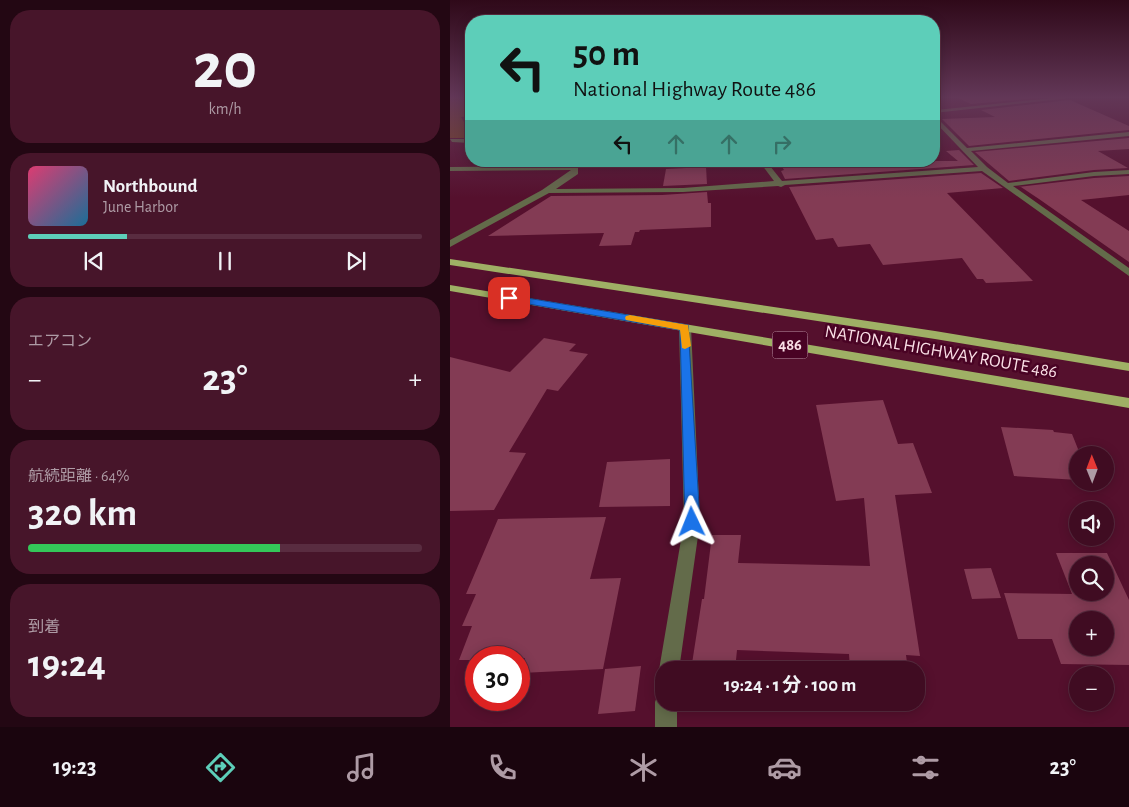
<!DOCTYPE html>
<html lang="ja">
<head>
<meta charset="utf-8">
<style>
  body { margin:0; font-family:"Alegreya Sans","Noto Sans JP",sans-serif; background:#47152a; color:#f1f3f6; height:100vh; display:flex; flex-direction:column; font-size:19px; white-space:nowrap }
  * { box-sizing:border-box; margin:0 }
  p { font-size:16px; color:#ae9ba5 }
  .icon { flex:none; width:28px; height:28px; fill:none; stroke:currentColor; stroke-width:2; stroke-linecap:round; stroke-linejoin:round }
  .map { position:relative; flex:1; overflow:hidden }
  .sheet { display:flex; flex-direction:column; gap:10px; padding:10px; background:#230713; width:450px }
  .sheet>* { flex:none }
  .guide { position:absolute; left:15px; top:15px; width:475px; height:152px; border-radius:20px; box-shadow:0 2px 12px #0003,0 0 0 1px #592c40; background:#5dceb9; color:#111; overflow:hidden }
  .needle { width:32px; rotate:359deg }
  .buttons { position:absolute; left:619px; top:446px; display:grid; gap:10px }
  .buttons a { display:grid; place-items:center; width:45px; height:45px; border-radius:50%; background:#400c22; box-shadow:0 2px 12px #0003,0 0 0 1px #592c40; font-size:25px }
  .speed { position:absolute; left:15px; top:646px; display:flex; gap:10px; font-size:25px; font-weight:700; text-align:center }
  .speed>* { display:grid; place-content:center; width:65px; height:65px; border-radius:50%; background:#400c22; box-shadow:0 2px 12px #0003,0 0 0 1px #592c40; line-height:1 }
  .speed .limit { border:8px solid #d22; background:#fff; color:#111 }
  .pin { position:absolute; display:grid; place-items:center; width:42px; height:42px; color:#fff; margin:-21px; border-radius:10px; box-shadow:0 2px 8px #0006 }
  .me { position:absolute; width:55px; margin:-28px; rotate:358deg; stroke-linejoin:round; filter:drop-shadow(0 0 4px #0008) }
  .turn { display:flex; align-items:center; gap:18px; height:105px; padding:0 25px; font-size:22px }
  .turn .icon { width:65px; height:65px; stroke-width:2.5 }
  .turn b { display:block; font-size:35px; line-height:42px }
  .lanes { display:flex; align-items:center; height:48px; padding:0 25px; background:#0003; justify-content:center; gap:25px; direction:ltr }
  .lanes .off { opacity:.35 }
  .big { font-size:38px; font-weight:700; line-height:1.1 }
  .sheet .widget { flex:1; display:flex; flex-direction:column; justify-content:center; gap:8px; min-width:0; padding:0 18px; border-radius:20px; background:#47152a }
  .sheet .dial { align-items:center; gap:0 }
  .dial b { font-size:65px; line-height:1 }
  .song { display:flex; align-items:center; gap:15px }
  .cover { width:60px; height:60px; border-radius:8px; background:linear-gradient(135deg,hsl(340 70% 55%),hsl(200 70% 35%)) }
  .played { height:5px; border-radius:2px; background:linear-gradient(90deg,#5dceb9 25%,#592c40 25%) }
  .keys { display:flex; justify-content:space-around; direction:ltr }
  .heat { display:flex; justify-content:space-between; align-items:center; font-size:28px; direction:ltr }
  .charge { height:8px; border-radius:4px; background:linear-gradient(90deg,#34c759 64%,#592c40 0) }
  .trip { position:absolute; left:205px; top:661px; width:270px; height:50px; border-radius:20px; background:#400c22; box-shadow:0 2px 12px #0003,0 0 0 1px #592c40; font-weight:700; line-height:50px; text-align:center }
  .menu { display:flex; height:80px; justify-content:space-around; align-items:center; background:#1a050e; color:#ae9ba5 }
  .menu .icon { width:35px; height:35px }
  .menu .current { color:#5dceb9 }
  .menu b { font-size:22px; color:#f1f3f6 }
  main { display:flex; flex:1; min-height:0 }
  .map>svg:first-child { display:block }
</style>
</head>
<body>
<main>
<section class="sheet">
<div class="widget dial"><b>20</b><p>km/h</p></div>
<div class="widget">
<div class="song"><i class="cover"></i><div><b>Northbound</b><p>June Harbor</p></div></div>
<div class="played"></div>
<div class="keys"><svg class="icon" aria-label="previous" viewBox="0 0 24 24"><path d="M18 5L8 12l10 7zM5 5v14"/></svg><svg class="icon" aria-label="pause" viewBox="0 0 24 24"><path d="M8 5v14M16 5v14"/></svg><svg class="icon" aria-label="next" viewBox="0 0 24 24"><path d="M6 5l10 7-10 7zM19 5v14"/></svg></div>
</div>
<div class="widget"><p>エアコン</p>
<div class="heat"><a>−</a><b class="big">23°</b><a>+</a></div>
</div>
<div class="widget"><p>航続距離 · 64%</p><b class="big">320 km</b><div class="charge"></div></div>
<div class="widget"><p>到着</p><b class="big">19:24</b></div>
</section>
<div class="map">
<svg width="679" height="727" viewBox="0 0 679 727">
  <rect width="100%" height="100%" fill="#55102d"/>
  <polygon fill="#77471a" points="0,97 21,97 21,116 11,117 19,130 21,130 21,138 0,138"/>
  <g fill="#833b54" fill-rule="evenodd">
    <polygon points="506,97 598,97 521,104"/>
    <polygon points="620,100 679,126 679,130 519,146 492,119 545,117 531,110"/>
    <polygon points="679,138 679,149 648,151 678,168 644,170 559,181 525,152"/>
    <polygon points="509,150 524,165 335,179 331,171 334,170 331,165 389,161 508,161 496,151"/>
    <polygon points="256,167 257,184 213,186 216,169"/>
    <polygon points="531,173 553,188 497,193 583,281 536,283 533,279 527,279 512,258 433,265 420,244 388,247 383,238 366,240 339,187"/>
    <polygon points="679,176 679,195 631,200 679,231 679,262 589,199 571,187 568,187 644,178"/>
    <polygon points="257,192 258,203 261,203 261,227 190,230 189,232 185,232 181,245 149,246 154,233 38,236 101,196 212,195"/>
    <polygon points="94,338 126,344 119,351 138,354 108,391 97,389 59,452 76,453 44,510 0,511 0,357 60,372"/>
    <polygon points="433,400 448,444 463,443 482,493 445,495 470,656 456,655 458,670 400,670 399,654 287,650 285,670 241,670 252,599 254,599 262,535 291,535 288,563 420,566 414,498 386,501 366,405"/>
    <polygon points="551,427 603,430 604,432 622,434 628,449 628,480 564,476"/>
    <polygon points="220,459 220,506 149,507 157,462"/>
    <polygon points="156,517 140,579 171,578 153,669 71,673 75,658 26,658 26,660 9,660 22,626 12,626 26,594 16,594 48,519"/>
    <path d="M606,553H657L679,600V665L611,664L602,639H568L554,593L622,594ZM628,565H655V592H628ZM628,620H655V648H628Z"/>
    <polygon points="541,568 551,598 522,599 514,569"/>
    <polygon points="191,666 185,711 148,714 155,669"/>
  </g>
  <g fill="none" stroke-linecap="round" stroke-linejoin="round">
    <polyline stroke="#ab7c8d" stroke-width="1" stroke-dasharray="2 1" stroke-linecap="butt" points="17,105 21,105"/>
    <polygon fill="#636b4a" fill-rule="evenodd" points="613,97 628,97 484,113 486,110"/>
    <g fill="#636b4a" fill-rule="evenodd">
      <polygon points="484,108 489,112 489,120 517,148 679,132 679,136 521,151 537,167 558,183 644,172 679,170 679,174 644,176 563,186 679,268 679,276 532,171 335,185 331,187 328,186 233,192 99,193 0,247 0,240 92,190 121,170 0,171 0,167 128,166 128,174 106,189 233,188 324,181 309,161 316,161 332,181 528,167 484,121"/>
      <polygon points="0,139 21,139 21,143 2,142"/>
      <polygon points="235,324 241,327 250,522 229,670 214,670 214,678 209,670 234,522 229,327"/>
      <polygon points="214,692 214,702 227,702 227,727 205,727 205,702 208,694"/>
    </g>
    <g fill="#9fb065" fill-rule="evenodd">
      <polygon points="0,259 485,331 679,363 679,371 485,339 0,265"/>
      <polygon points="0,285 679,398 679,408 0,291"/>
    </g>
  </g>
  <linearGradient id="sky" x2="0" y2="1"><stop stop-color="#2f0919"/><stop offset="0.49" stop-color="#623757"/><stop offset="1" stop-color="#623757" stop-opacity="0"/></linearGradient>
  <rect width="679" height="198" fill="url(#sky)"/>
  <polygon fill="#1a73e8" stroke="#114b97" points="59,295 238,325 250,522 248,526 242,528 237,526 235,522 230,330 55,300 55,296"/>
  <polygon fill="#f59e0b" points="180,315 238,325 241,346 235,349 232,348 230,330 176,320 175,318 176,316"/>
  <g text-anchor="middle" dominant-baseline="central" stroke-width="5" stroke-linejoin="round" paint-order="stroke">
    <rect fill="#490324" stroke="#c59dac" stroke-width="1" x="322.5" y="331.5" width="35" height="27" rx="4"/>
    <g font-size="16" font-weight="bold" fill="#fadfe6">
      <text x="340" y="345">486</text>
    </g>
    <g font-size="18" fill="#fadfe6" stroke="#490324">
      <text transform="translate(491 352) rotate(10)">NATIONAL HIGHWAY ROUTE 486</text>
    </g>
  </g>
</svg>
<div class="buttons">
<a><svg class="needle" viewBox="-14 -14 28 28"><path d="M0-13l5 13h-10z" fill="#e53935"/><path d="M0 13l5-13h-10z" fill="#ae9ba5"/></svg></a>
<a><svg class="icon" aria-label="sound" viewBox="0 0 24 24"><path d="M4 9h4l5-4v14l-5-4H4zM17 9q2 3 0 6"/></svg></a>
<a><svg class="icon" aria-label="search" viewBox="0 0 24 24"><circle cx="10" cy="10" r="6"/><path d="M15 15l6 6"/></svg></a>
<a>+</a>
<a>−</a>
</div>
<div class="speed"><div class="limit">30</div></div>
<div class="pin" style="left:59px;top:298px;background:#d93025"><svg class="icon" aria-label="arrive" viewBox="0 0 24 24"><path d="M6 21V4h12l-3 4 3 4H6"/></svg></div>
<svg class="me" style="left:242px;top:522px" viewBox="-20 -20 40 40"><path d="M0-17L14 15 0 8-14 15z" fill="#1a73e8" stroke="#fff" stroke-width="4"/></svg>
<div class="trip">19:24 · 1 分 · 100 m</div>
<div class="guide">
<div class="turn"><svg class="icon" aria-label="left" viewBox="0 0 24 24"><path d="M17 20v-9H6M10 6l-5 5 5 5"/></svg><div><b>50 m</b>National Highway Route 486</div></div>
<div class="lanes"><svg class="icon" aria-label="left" viewBox="0 0 24 24"><path d="M17 20v-9H6M10 6l-5 5 5 5"/></svg><svg class="icon off" aria-label="ahead" viewBox="0 0 24 24"><path d="M12 20V5M6 11l6-6 6 6"/></svg><svg class="icon off" aria-label="ahead" viewBox="0 0 24 24"><path d="M12 20V5M6 11l6-6 6 6"/></svg><svg class="icon off" aria-label="right" viewBox="0 0 24 24"><path d="M7 20v-9h11M14 6l5 5-5 5"/></svg></div>
</div>
</div>
</main>
<nav class="menu">
<b>19:23</b>
<svg class="icon current" aria-label="directions" viewBox="0 0 24 24"><path d="M12 3l9 9-9 9-9-9zM9 14v-3h6M13 9l2 2-2 2"/></svg>
<svg class="icon" aria-label="music" viewBox="0 0 24 24"><path d="M9 18V5l10-2v13"/><circle cx="6" cy="18" r="3"/><circle cx="16" cy="16" r="3"/></svg>
<svg class="icon" aria-label="phone" viewBox="0 0 24 24"><path d="M5 4h4l2 5-3 2q2 4 5 5l2-3 5 2v4C11 20 4 13 5 4z"/></svg>
<svg class="icon" aria-label="climate" viewBox="0 0 24 24"><path d="M12 3v18M4 7l16 10M4 17L20 7"/></svg>
<svg class="icon" aria-label="car" viewBox="0 0 24 24"><path d="M5 17H2v-5l4-1 3-4h7l3 4 3 1v5h-3M9 17h6M6 11h13"/><circle cx="7" cy="17" r="2"/><circle cx="17" cy="17" r="2"/></svg>
<svg class="icon" aria-label="filters" viewBox="0 0 24 24"><path d="M4 7h16M4 17h16"/><circle cx="9" cy="7" r="2"/><circle cx="15" cy="17" r="2"/></svg>
<b>23°</b>
</nav>
</body>
</html>
